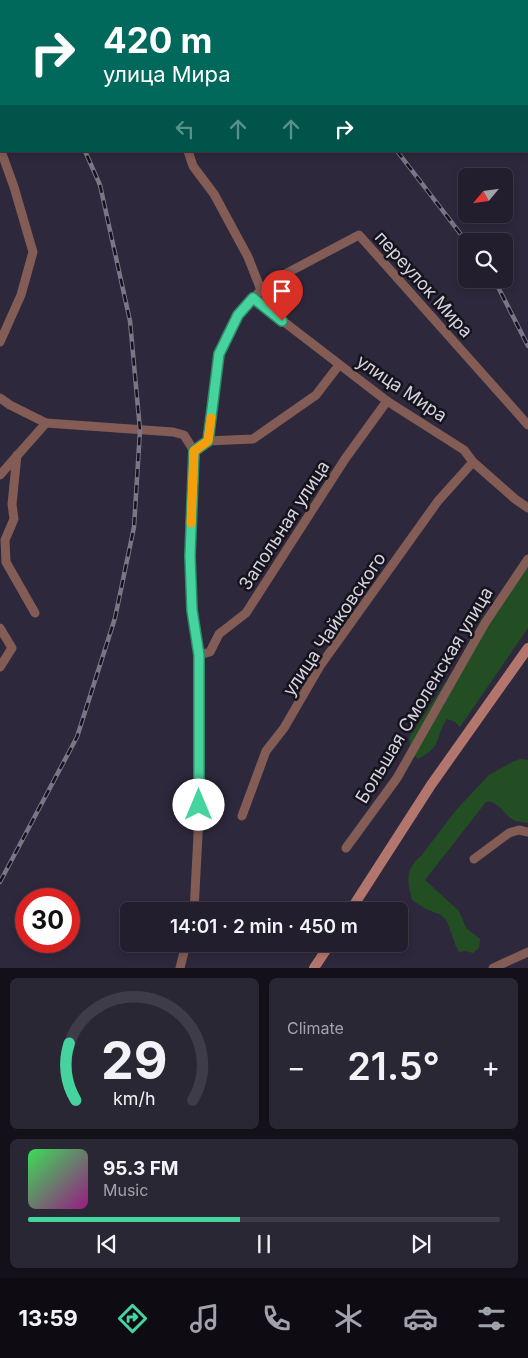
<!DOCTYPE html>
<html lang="en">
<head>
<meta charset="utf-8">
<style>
  body { margin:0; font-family:Inter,sans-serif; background:#2a2735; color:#f1f3f6; height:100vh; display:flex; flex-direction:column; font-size:19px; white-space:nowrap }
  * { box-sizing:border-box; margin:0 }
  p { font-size:16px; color:#a2a2aa }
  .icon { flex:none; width:28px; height:28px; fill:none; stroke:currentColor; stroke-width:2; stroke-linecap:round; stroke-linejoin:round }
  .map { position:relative; height:968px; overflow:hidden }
  .panel { display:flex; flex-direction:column; gap:10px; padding:10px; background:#131019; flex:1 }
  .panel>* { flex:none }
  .banner { position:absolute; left:0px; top:0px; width:529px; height:152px; box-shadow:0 2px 8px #0003,0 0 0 1px #3f3c49; background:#00695c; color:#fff; overflow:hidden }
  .needle { width:32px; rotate:241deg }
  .controls { position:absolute; left:458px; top:168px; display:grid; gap:10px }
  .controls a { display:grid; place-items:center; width:55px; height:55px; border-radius:8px; background:#221e2d; box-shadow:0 2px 8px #0003,0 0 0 1px #3f3c49; font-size:25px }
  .speed { position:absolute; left:15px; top:888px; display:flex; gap:10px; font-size:25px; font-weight:700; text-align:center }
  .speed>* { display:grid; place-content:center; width:65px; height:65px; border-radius:50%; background:#221e2d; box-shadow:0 2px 8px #0003,0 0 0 1px #3f3c49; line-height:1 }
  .speed .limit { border:8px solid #d22; background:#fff; color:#111 }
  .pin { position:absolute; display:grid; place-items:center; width:42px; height:42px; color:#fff; margin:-51px -21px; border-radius:50% 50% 50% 0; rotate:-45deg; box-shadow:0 0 5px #0007 }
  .pin .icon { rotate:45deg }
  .me { position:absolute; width:55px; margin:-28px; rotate:0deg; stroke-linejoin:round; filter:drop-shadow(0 0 4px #0008) }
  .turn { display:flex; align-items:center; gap:18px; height:105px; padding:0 20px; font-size:22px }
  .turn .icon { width:65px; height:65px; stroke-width:2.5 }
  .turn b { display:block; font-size:35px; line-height:42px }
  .lanes { display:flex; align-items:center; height:48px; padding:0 20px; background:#0003; justify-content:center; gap:25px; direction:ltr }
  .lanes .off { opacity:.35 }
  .big { font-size:38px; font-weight:600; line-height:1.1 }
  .panel .card { flex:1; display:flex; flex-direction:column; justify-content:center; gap:8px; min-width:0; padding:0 18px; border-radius:8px; background:#2a2735 }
  .panel .dial { align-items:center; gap:0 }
  .dial svg { height:130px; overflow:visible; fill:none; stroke:#3f3c49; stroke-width:7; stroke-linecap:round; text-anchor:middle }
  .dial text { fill:#f1f3f6; stroke:none }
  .song { display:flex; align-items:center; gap:15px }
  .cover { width:60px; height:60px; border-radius:8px; background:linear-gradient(135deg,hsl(130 70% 55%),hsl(310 70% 35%)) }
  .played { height:5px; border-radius:2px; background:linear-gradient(90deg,#46d49e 45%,#3f3c49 45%) }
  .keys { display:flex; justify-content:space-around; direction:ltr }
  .heat { display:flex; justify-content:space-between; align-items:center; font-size:28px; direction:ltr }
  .panel .tiles { flex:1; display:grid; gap:10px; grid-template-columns:1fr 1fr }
  .card:last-child { grid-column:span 2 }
  .trip { position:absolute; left:120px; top:902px; width:288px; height:50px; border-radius:8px; background:#221e2d; box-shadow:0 2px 8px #0003,0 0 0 1px #3f3c49; font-weight:600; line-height:50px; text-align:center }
  .menu { display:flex; height:80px; justify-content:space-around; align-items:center; background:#0e0c12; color:#a2a2aa }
  .menu .icon { width:35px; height:35px }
  .menu .selected { color:#46d49e }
  .menu b { font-size:22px; color:#f1f3f6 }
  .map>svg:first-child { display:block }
</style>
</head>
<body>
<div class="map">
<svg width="528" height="968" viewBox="0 0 528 968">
  <rect width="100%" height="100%" fill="#2e283c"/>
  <g fill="#234e24">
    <path d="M528,567V628L460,727L455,722L447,719C434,737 444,746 418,759C411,753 410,747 409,738L462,657Z"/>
    <path d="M520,759L528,760V823C524,822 519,822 516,821C504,817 499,799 486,802L425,880L459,911L466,928L480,939L479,948L473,953L465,951L459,952L455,944L447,921L441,915L426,909L412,900C407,881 405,869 421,856L457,809L489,775L512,762Z"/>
  </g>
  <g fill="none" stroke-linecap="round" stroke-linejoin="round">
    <g stroke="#835c56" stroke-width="9">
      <polyline points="403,1 404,0"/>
      <polyline points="528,62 528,61"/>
      <polyline points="0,148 14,187 33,252 21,295 0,342"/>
      <polyline points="188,151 193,166 214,194 248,257 261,290"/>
      <polyline points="253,298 387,401 464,450 473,462 515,499 528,508"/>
      <polyline points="0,398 10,405 46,423 173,432 184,435 194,451 190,556 192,610 199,655 199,816 194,911"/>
      <polyline points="207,441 253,439 316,395 339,365"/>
      <polyline points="194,451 207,441 219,354 237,315 261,290 287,273 359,235 528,425"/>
      <polyline points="17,455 12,504 14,519 5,540 6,562 35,613"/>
      <polyline points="0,475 46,423"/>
      <polyline points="0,628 12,648 0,667"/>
      <polyline points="199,655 210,652 219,634 246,613 345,459 387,401"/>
      <polyline points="242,816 266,751 284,728 320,666 438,501 473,462"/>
      <polyline points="346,848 397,778 485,623 528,559"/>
      <polyline points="474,859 509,833 519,830 528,832"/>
      <polyline points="180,968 186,944"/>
      <polyline points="493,968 528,952"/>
    </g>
    <g stroke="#b3766c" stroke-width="10">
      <polyline points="350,911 431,785 528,648"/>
      <polyline points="314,968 330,944"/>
    </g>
    <g stroke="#7b7687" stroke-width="4.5">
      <g id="rail">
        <polyline points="13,0 13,1"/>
        <polyline points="282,0 283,1"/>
        <polyline points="397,151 466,241"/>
        <polyline points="494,279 528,346"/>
        <polyline points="0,882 77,737 115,618 134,527 140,430 130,321 100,185 85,151"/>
      </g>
    </g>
    <use href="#rail" stroke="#15131b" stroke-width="2.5" stroke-dasharray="8" stroke-linecap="butt"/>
  </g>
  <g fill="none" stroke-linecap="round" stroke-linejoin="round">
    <g stroke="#2e8a67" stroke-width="12">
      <polyline id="route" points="199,805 199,655 192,610 190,556 194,451 208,441 219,354 238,315 253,298 282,321"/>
    </g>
    <use href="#route" stroke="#46d49e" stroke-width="9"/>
    <polyline stroke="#f59e0b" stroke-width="9" points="191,523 194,451 208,441 211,418"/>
  </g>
  <g text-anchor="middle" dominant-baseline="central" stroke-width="5" stroke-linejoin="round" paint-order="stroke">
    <g font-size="18" fill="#d6d3e0" stroke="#15131b">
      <text transform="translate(424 284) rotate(48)">переулок Мира</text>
      <text transform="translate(402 388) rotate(34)">улица Мира</text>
      <text transform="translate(284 525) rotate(-57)">Запольная улица</text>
      <text transform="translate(334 624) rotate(-56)">улица Чайковского</text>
      <text transform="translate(424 695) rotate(-59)">Большая Смоленская улица</text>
    </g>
  </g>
</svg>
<div class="controls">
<a><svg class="needle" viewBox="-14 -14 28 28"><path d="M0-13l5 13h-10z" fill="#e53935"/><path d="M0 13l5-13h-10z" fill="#a2a2aa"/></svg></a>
<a><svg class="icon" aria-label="search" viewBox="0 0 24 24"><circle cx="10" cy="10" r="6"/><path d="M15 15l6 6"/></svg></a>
</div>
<div class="speed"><div class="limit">30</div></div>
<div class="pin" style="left:282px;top:321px;background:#d93025"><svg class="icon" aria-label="arrive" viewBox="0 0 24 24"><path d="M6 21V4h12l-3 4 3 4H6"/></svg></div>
<svg class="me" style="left:199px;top:805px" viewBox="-20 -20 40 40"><circle r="19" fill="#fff"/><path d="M0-13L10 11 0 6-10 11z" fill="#46d49e"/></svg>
<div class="trip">14:01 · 2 min · 450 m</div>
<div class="banner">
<div class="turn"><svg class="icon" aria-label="right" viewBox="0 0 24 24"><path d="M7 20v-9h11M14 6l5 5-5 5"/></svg><div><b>420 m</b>улица Мира</div></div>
<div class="lanes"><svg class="icon off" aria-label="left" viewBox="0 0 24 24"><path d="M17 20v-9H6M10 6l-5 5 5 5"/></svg><svg class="icon off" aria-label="ahead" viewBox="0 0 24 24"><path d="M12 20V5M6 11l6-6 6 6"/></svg><svg class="icon off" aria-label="ahead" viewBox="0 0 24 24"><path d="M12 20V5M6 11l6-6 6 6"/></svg><svg class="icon" aria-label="right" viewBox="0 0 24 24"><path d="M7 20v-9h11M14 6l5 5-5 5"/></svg></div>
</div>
</div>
<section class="panel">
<div class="tiles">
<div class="card dial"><svg viewBox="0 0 100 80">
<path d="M14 69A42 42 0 1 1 86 69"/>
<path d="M14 69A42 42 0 0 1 10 34" stroke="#46d49e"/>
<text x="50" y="56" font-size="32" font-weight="700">29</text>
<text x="50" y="72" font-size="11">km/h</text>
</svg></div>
<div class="card"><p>Climate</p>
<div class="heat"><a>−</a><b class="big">21.5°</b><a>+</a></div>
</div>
<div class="card">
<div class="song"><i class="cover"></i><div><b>95.3 FM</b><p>Music</p></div></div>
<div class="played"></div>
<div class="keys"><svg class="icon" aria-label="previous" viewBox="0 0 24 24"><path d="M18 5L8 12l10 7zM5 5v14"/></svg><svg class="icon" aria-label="pause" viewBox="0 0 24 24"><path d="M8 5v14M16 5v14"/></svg><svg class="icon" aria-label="next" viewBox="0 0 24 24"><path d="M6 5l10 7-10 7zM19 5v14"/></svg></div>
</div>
</div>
</section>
<nav class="menu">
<b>13:59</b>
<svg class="icon selected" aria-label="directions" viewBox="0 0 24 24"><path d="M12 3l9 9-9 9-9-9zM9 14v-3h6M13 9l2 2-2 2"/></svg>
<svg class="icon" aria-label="music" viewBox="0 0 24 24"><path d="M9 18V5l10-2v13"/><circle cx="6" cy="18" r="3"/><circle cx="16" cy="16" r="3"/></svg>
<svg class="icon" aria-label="phone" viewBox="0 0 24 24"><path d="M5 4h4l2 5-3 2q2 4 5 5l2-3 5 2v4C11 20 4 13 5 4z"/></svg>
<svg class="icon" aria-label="climate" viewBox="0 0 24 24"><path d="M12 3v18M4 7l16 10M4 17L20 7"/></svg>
<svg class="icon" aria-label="car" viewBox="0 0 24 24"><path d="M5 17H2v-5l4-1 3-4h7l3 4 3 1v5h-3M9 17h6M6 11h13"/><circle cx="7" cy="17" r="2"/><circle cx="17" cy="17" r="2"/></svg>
<svg class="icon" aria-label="filters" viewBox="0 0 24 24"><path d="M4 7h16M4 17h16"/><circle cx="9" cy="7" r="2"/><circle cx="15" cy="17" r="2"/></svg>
</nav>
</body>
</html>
